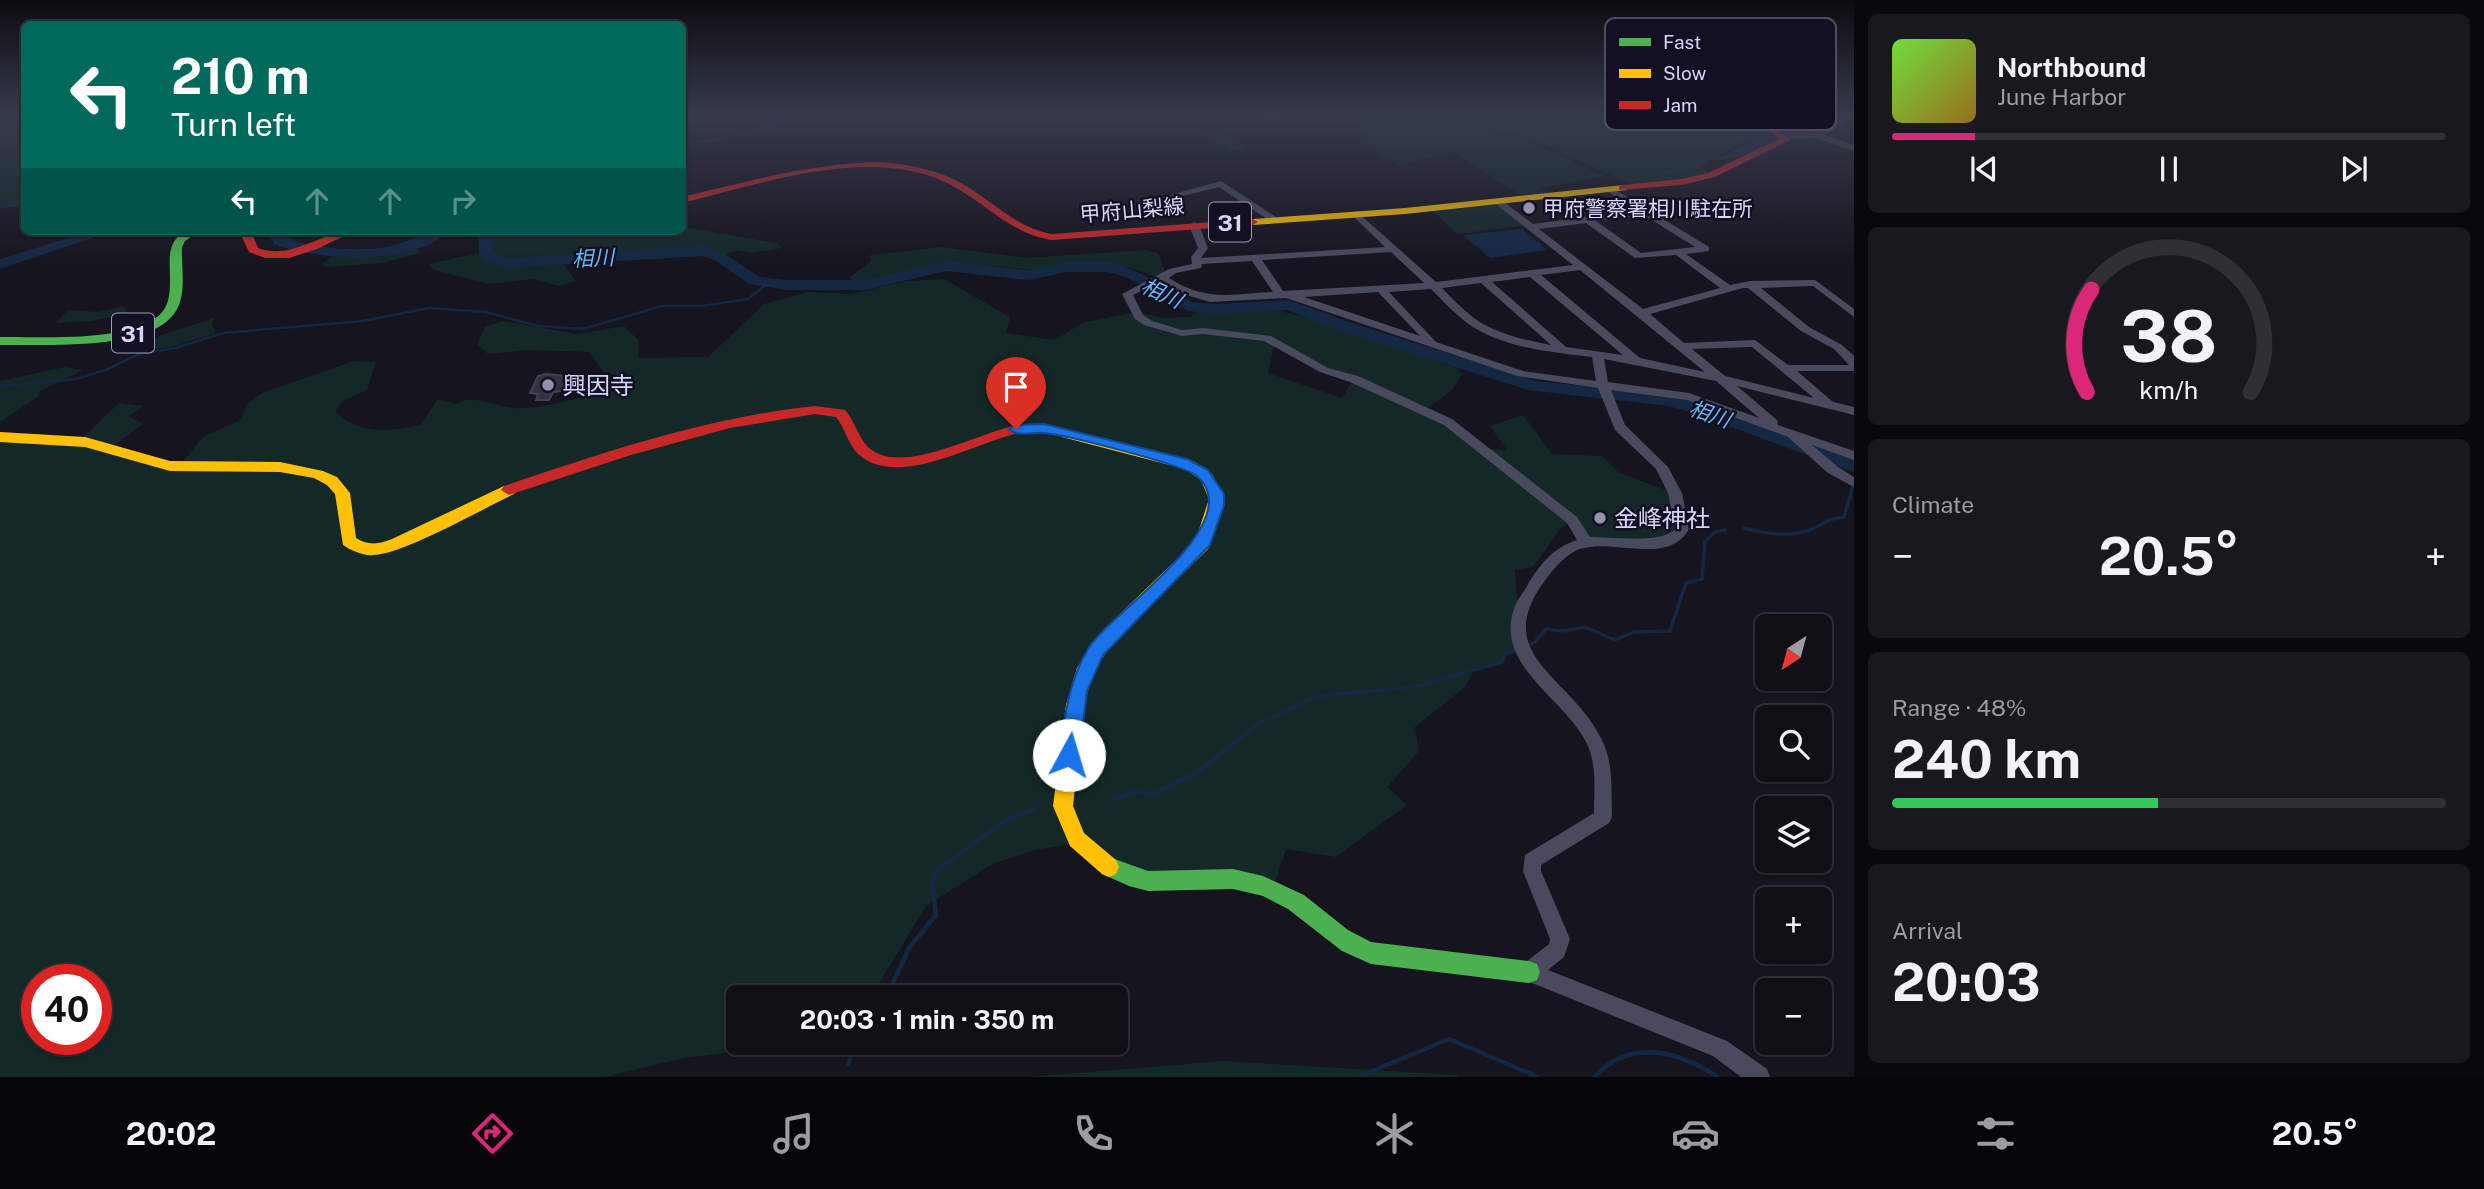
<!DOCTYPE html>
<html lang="en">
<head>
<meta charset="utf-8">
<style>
  body { margin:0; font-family:"Public Sans","Noto Sans JP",sans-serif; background:#19181f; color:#f1f3f6; height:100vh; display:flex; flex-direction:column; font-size:26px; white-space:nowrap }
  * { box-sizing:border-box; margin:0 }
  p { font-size:23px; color:#9c9ca1 }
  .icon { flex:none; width:38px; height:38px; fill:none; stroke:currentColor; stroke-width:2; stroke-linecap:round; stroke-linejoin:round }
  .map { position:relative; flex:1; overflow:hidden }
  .sheet { display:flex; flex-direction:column; gap:14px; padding:14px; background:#09080c; width:630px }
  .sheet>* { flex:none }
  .guide { position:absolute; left:21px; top:21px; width:665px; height:214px; border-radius:10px; box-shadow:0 2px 5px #0004,0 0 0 2px #302f35; background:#00695c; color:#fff; overflow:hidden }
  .needle { width:46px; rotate:216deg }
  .tools { position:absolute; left:1755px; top:614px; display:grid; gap:14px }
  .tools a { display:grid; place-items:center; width:77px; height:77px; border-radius:10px; background:#100f16; box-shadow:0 2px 5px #0004,0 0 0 2px #302f35; font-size:35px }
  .speed { position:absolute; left:21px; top:964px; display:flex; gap:14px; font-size:35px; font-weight:700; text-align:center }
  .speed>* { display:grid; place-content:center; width:91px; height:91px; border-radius:50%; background:#100f16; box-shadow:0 2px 5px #0004,0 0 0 2px #302f35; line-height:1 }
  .speed .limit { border:10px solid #d22; background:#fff; color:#111 }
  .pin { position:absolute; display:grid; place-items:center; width:60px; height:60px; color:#fff; margin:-72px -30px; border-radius:50% 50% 50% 0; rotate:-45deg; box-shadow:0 0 7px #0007 }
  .pin .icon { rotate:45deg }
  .me { position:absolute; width:77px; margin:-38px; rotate:6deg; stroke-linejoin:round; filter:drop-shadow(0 0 5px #0008) }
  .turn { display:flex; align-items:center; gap:24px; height:147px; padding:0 35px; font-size:32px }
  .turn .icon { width:91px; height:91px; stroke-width:2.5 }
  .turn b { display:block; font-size:49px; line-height:60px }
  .lanes { display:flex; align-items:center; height:66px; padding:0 35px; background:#0003; justify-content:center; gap:35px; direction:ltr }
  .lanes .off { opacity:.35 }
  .big { font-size:52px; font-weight:700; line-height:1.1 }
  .sheet .widget { flex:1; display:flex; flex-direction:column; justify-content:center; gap:10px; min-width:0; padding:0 24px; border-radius:10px; background:#19181f }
  .sheet .dial { align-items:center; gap:0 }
  .dial svg { height:182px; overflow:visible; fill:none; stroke:#302f35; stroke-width:7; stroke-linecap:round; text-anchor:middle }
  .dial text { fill:#f1f3f6; stroke:none }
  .song { display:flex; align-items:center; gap:21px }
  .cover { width:84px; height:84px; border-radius:10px; background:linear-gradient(135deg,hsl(100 70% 55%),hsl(40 70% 35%)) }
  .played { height:7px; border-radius:4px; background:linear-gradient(90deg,#db2777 15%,#302f35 15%) }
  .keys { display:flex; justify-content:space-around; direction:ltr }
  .heat { display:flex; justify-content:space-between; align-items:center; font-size:38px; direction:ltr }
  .charge { height:10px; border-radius:5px; background:linear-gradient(90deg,#34c759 48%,#302f35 0) }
  .trip { position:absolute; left:726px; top:985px; width:402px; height:70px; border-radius:10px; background:#100f16; box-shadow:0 2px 5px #0004,0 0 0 2px #302f35; font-weight:700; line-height:70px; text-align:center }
  .menu { display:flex; height:112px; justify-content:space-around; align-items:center; background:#060609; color:#9c9ca1 }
  .menu .icon { width:49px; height:49px }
  .menu .active { color:#db2777 }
  .menu b { font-size:32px; color:#f1f3f6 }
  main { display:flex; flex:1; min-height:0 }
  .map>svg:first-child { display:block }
</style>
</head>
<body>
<main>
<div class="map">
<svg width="1854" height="1077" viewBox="0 0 1854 1077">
  <rect width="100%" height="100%" fill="#16141e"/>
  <g fill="#142828" fill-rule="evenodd">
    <polygon points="0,114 24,114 24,205 0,207"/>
    <polygon points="1346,114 1460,114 1469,120 1465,114 1708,114 1760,135 1726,151 1700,167 1709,172 1682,180 1636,186 1516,133 1498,133 1477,124 1501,138 1513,135 1524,138 1604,176 1541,188 1550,196 1525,198 1454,152 1398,165 1358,144 1373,139 1351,129 1357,127 1341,118 1349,116"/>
    <polygon points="1208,128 1222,136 1237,138 1245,149 1231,150 1198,133"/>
    <polygon points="1497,201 1528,225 1458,234 1429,208"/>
    <polygon points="683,227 777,243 782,248 750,253 738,250 720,257 689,250 560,259 576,281 559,286 533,279 488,284 434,270 429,264 484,252 492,239 489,231 558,236 599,231 682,231"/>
    <polygon points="415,246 420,253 382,263 325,267 322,264 337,253 379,253"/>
    <polygon points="943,247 1026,258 1146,250 1158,253 1166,275 1162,278 1130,268 1089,265 1037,270 945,262 857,283 849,278 871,261 870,255"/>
    <path d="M944,279L1010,317L1006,333L1055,340L1082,323L1136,312L1164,318L1190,317L1199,311L1276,310L1335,324L1456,368L1462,374L1452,390L1426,409L1482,449L1507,450L1490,426L1523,415L1552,454L1602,456L1619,473L1675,493L1678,536L1586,542L1572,520L1561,528L1533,567L1515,570L1517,600L1511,638L1521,648L1506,654L1502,662L1473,671L1465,687L1415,727L1419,751L1387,787L1407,805L1336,857L1286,849L1273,889L1168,884L1078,843L1035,850L992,864L926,906L871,997L738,998V1043H808L684,1058L605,1077H0V437L80,440L119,403L144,406L129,416L143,424L112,447L151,463H182L204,436L239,421L248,404L262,393L354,361L376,362L367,390L343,401L335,411C360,436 388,431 420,425L438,399L456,404C472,393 496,407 514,408C541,410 582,396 610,391L604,373L590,352L526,350L488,354L477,344L485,327L502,321L577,334L624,326L639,341L638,358L708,357L764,304L808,292L851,294L906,281ZM1275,342L1324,370L1354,379L1342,398L1268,373ZM37,980H96V1040H37Z"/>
    <polygon points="125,306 126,314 91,321 55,323 68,310 98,312"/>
    <polygon points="215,318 212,323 215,333 171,347 139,351 161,335"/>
    <polygon points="65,367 84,370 40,391 39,396 0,422 0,381"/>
    <polygon points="1223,1061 1456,1075 1459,1077 1028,1077"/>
  </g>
  <g fill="#142844">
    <path d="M1708,114C1734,114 1758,125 1779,139C1754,150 1732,163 1704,160C1693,171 1657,178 1641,176L1698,163L1700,159L1719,158L1760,136Z"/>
    <polygon points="1522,229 1547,250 1490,258 1463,235"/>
  </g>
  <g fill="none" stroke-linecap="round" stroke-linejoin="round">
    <g stroke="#142844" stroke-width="2.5">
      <path d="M682,143C722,141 760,135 795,114"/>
      <polyline points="0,207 24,205"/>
      <polyline points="0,386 76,379 108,369 139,354 175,348 223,333 363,321 429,308 486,312 538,326 583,329 662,306 702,306 748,299 767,284"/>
    </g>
    <g stroke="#142844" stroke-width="3.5">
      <path d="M1744,528C1764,533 1786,537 1807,531C1823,526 1824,519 1844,517L1854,482"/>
      <polyline points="1526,646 1535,642 1546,629 1563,631 1585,627 1615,640 1634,632 1670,631 1686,583 1702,579 1705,541 1715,532 1725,530"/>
      <polyline points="1232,745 1259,723 1317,696 1414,687 1502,662 1506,654 1519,649"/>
    </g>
    <g stroke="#142844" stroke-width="4.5">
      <polyline points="1114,799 1138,791 1152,795 1196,773 1234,743"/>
      <polyline points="886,998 909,948 936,915 932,882 936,871 1006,820 1034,809"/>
      <polyline points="848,1064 856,1043"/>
      <polyline points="1358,1077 1449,1039 1538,1077"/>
      <path d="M1594,1077C1632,1037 1678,1051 1718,1077"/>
    </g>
    <g fill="#142844" fill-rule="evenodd">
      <polygon points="91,231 113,231 0,269 0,259"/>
      <path d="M267,231H281C290,249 360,251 380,248C405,245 423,231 448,231C413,267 317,261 274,244Z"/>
      <polygon points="476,231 491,231 494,235 492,251 506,258 703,246 725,254 759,277 786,280 866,280 946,261 1028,270 1067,262 1108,262 1136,271 1192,302 1216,304 1289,300 1355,324 1536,381 1669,395 1705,405 1854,459 1854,472 1693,413 1668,406 1528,390 1343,332 1287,310 1216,314 1188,311 1126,277 1107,272 1067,272 1028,280 946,271 866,290 786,290 749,284 715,260 702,256 505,268 487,262 479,255 479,236"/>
    </g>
  </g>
  <polygon fill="#343240" stroke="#434051" stroke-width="2" points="546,374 567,376 561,391 553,392 549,400 536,400 538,394 530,393 538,376"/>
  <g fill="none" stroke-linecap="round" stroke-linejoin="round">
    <g fill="#4a4a5e" fill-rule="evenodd">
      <polygon points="1273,114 1286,114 1269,120 1265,118"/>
      <polygon points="1847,114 1854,114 1854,117 1824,135 1854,145 1854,151 1816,138 1783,139 1779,136 1783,133 1815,133"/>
      <polygon points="1221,181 1276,217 1276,221 1270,221 1219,187 1175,198 1170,195"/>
      <path d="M1611,187L1709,247V251L1686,254L1730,285L1750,281L1815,280L1854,309V317L1813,286L1761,288L1809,327L1842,345L1854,356V371H1797L1833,402L1854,407V415L1737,386L1777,420L1778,425L1854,451V460L1812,445L1838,467L1854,477V487L1828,473L1788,437L1687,400L1611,390L1625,425L1668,467L1682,493L1689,529C1669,565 1617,540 1584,548C1572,550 1562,560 1554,569C1482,654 1567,671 1601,738C1614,762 1611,791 1612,817L1609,823L1541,865V871L1570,939L1564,957L1548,970L1727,1041L1767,1069L1770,1077H1741L1713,1056L1522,979L1519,972L1522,965L1549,944L1550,939L1523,871L1525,855L1594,813C1594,791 1597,764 1587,744C1566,699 1494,666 1514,609C1516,601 1523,593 1527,586C1539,565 1554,547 1577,540L1567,523L1444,425L1350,382L1320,372L1264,341L1203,334L1182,336L1144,325L1135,319L1122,294L1169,269L1192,264L1191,257L1198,248L1189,225L1194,222L1199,225L1208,248L1201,258L1385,247L1353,216L1351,214L1356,211L1436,282L1573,265L1492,201L1500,199L1533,224L1637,210L1608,192V188ZM1644,215L1695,247L1641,253L1596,221ZM1586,223L1635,258L1676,255L1720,288L1643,309L1539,229ZM1391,252L1424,283L1283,291L1262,260ZM1252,261L1273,292C1233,294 1205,302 1169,278L1176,273L1201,268L1202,264ZM1580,270L1705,372L1640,358L1541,275ZM1530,277L1623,355L1566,347L1492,282ZM1161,282L1176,292L1210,302L1286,298L1517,376L1598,388L1615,430L1656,469L1668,493L1675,529C1662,544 1611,537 1590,537L1577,517L1452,419L1358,376L1328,368L1271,336L1203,328L1182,330L1152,321L1143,315L1133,295ZM1481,283L1551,345C1525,340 1496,334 1474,318C1462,309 1452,298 1442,288ZM1743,288H1748L1801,331L1834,349L1849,365H1788L1755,340L1684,343L1650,314ZM1431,289C1442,300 1454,313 1467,323C1502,348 1550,352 1592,357L1596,381L1523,371L1436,342L1389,292ZM1378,292L1420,336L1304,297ZM1752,347L1814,398L1725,376L1692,349ZM1604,359L1716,381L1759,418L1689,393L1608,382Z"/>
    </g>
    <g fill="#4caf50" fill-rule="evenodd">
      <path d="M185,231H199L185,241L182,247C181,267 187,293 176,311C151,352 43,344 0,345V337C40,336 138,344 163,311C170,302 170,289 170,279C170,259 166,243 185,231Z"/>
      <polygon points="1109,857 1148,871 1233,869 1263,876 1304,895 1348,930 1371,942 1529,961 1537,964 1540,972 1537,980 1529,983 1371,964 1342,951 1288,909 1263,896 1233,889 1148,891 1129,886 1102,874 1099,867 1102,860"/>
    </g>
    <g fill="#ffc107" fill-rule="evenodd">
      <polygon points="1623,185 1627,186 1627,190 1405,214 1253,225 1248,222 1253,219 1405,208"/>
      <polygon points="1067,430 1195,462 1212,474 1225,499 1208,549 1115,640 1094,670 1084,705 1073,806 1084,833 1116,860 1119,867 1116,874 1109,877 1102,874 1070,846 1053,806 1066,705 1077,668 1103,630 1195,542 1209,499 1201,480 1185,469 1062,437 1060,434"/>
      <path d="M0,432L85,437L170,461L280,462L323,471L337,477L350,493L356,538C369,546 379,544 392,539L504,486H514L517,490L514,494C484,508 404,554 374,555C363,556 352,551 343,545L335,494L327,485L314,478L280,472L170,471L85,447L0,442Z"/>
    </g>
    <g fill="#c62828" fill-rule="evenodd">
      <path d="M1724,114C1746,114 1774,123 1790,140L1715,177L1682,185L1619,190V186L1623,185L1682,179L1708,173L1779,139L1771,132Z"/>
      <path d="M882,162C909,165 937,169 961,183C992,200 1016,228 1052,234L1253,219L1258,222L1253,225L1052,240C1008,233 983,200 945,182C867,146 761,184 682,203V197C749,181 813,163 882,162Z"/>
      <path d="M239,231H251L258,248C293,261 320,231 354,231L317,249L289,258H265L249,252Z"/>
      <path d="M815,406L845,410C855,421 858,437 868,447C902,479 984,428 1024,424C1040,422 1056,426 1072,431L1074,434L1067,438C1051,434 1035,430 1019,433C975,442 898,490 858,454C848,444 845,428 836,417L815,414L730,428L631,455L509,495L501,490L504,486C605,452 709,417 815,406Z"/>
    </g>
  </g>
  <linearGradient id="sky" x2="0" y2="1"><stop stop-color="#0c0b10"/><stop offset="0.43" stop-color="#363a4c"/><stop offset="1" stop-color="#363a4c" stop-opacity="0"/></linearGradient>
  <rect width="1854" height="265" fill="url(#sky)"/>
  <path fill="#1a73e8" stroke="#114b97" stroke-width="2" d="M1044,424L1187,459L1208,470L1224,494V505L1210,545L1103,655L1087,691L1079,755L1076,761H1062L1059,755C1065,718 1068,682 1088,649C1108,614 1251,523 1197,476C1184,465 1067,435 1044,433C1033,431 1018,438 1009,429L1016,425Z"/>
  <g fill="#9491ae" stroke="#121022" stroke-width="2.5">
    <circle cx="1529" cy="208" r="7"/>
    <circle cx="548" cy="385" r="7"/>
    <circle cx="1600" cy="518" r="7"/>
  </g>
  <g text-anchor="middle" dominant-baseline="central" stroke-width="5" stroke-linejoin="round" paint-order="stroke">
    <g font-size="21" fill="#d8d5fb" stroke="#121022" text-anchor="start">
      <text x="1543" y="208">甲府警察署相川駐在所</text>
    </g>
    <g font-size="21" fill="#d8d5fb" stroke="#121022">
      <text transform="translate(1132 210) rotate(-5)">甲府山梨線</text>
    </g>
    <g font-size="21" font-style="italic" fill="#6cb8f2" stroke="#121022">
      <text transform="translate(593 258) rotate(-3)">相川</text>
      <text transform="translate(1162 293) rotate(25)">相川</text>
      <text transform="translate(1710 414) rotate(19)">相川</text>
    </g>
    <g fill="#121022" stroke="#9d9aba" stroke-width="2">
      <rect x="1209" y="202.5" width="42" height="39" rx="5"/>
      <rect x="112" y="313.5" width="42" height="39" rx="5"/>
    </g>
    <g font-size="23" font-weight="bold" fill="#d8d5fb">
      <text x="1230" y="222">31</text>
      <text x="133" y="333">31</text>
    </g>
    <g font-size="24" fill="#d8d5fb" stroke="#121022" text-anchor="start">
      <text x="562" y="385">興因寺</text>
      <text x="1614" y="518">金峰神社</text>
    </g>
  </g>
  <rect x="1605" y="18" width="231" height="112" rx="10" fill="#121022" stroke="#4d4b63" stroke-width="2"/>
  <rect x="1619" y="38" width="32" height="8" fill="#4caf50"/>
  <rect x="1619" y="69" width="32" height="9" fill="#ffc107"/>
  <rect x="1619" y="101" width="32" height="8" fill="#c62828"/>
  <g font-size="19" fill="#d8d5fb">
    <text x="1663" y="49">Fast</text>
    <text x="1663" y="80">Slow</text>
    <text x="1663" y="112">Jam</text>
  </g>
</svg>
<div class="tools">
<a><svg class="needle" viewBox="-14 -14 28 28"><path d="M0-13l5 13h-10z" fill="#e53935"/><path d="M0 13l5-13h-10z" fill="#9c9ca1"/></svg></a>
<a><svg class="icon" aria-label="search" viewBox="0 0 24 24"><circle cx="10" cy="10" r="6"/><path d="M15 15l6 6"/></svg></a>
<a><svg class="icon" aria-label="layers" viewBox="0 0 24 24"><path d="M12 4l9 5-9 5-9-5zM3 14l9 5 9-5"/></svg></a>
<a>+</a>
<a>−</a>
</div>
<div class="speed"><div class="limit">40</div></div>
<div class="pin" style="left:1016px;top:429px;background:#d93025"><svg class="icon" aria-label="arrive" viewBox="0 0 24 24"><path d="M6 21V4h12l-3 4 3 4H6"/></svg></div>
<svg class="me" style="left:1069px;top:755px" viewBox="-20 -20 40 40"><circle r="19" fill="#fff"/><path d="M0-13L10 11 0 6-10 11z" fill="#1a73e8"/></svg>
<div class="trip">20:03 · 1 min · 350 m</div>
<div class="guide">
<div class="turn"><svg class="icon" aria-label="left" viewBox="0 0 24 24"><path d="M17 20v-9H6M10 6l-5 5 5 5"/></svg><div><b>210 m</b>Turn left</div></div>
<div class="lanes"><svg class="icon" aria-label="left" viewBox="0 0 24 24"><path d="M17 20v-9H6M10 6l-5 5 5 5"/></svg><svg class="icon off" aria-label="ahead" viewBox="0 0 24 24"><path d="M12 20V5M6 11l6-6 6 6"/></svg><svg class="icon off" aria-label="ahead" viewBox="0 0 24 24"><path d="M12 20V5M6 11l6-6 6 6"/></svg><svg class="icon off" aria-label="right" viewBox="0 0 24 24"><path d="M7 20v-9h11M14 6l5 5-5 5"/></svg></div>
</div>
</div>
<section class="sheet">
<div class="widget">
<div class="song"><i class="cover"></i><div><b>Northbound</b><p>June Harbor</p></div></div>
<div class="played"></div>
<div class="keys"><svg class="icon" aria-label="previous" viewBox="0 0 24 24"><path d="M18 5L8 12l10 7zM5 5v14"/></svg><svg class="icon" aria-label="pause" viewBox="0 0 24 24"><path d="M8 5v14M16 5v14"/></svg><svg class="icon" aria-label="next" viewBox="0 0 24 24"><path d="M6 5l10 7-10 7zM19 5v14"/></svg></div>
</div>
<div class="widget dial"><svg viewBox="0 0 100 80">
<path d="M14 69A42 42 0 1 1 86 69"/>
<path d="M14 69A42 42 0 0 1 16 24" stroke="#db2777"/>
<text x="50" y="56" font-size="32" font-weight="700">38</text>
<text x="50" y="72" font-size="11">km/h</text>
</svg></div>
<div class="widget"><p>Climate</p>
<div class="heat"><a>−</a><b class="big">20.5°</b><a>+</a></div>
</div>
<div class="widget"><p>Range · 48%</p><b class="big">240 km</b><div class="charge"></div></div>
<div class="widget"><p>Arrival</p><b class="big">20:03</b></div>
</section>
</main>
<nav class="menu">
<b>20:02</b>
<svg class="icon active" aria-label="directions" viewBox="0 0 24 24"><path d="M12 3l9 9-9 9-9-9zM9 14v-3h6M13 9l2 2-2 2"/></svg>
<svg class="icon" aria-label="music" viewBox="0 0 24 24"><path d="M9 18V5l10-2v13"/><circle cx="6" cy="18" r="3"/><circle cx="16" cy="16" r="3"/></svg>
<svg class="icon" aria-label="phone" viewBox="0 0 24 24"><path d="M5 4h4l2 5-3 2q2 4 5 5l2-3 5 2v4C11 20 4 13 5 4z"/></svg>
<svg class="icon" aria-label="climate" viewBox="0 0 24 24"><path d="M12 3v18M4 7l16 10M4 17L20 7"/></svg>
<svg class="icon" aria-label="car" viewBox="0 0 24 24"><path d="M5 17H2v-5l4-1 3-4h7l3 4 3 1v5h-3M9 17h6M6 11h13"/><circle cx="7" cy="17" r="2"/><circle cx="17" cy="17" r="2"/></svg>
<svg class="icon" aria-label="filters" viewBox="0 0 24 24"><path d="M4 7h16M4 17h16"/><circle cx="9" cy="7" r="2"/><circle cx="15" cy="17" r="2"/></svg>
<b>20.5°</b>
</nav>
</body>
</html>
